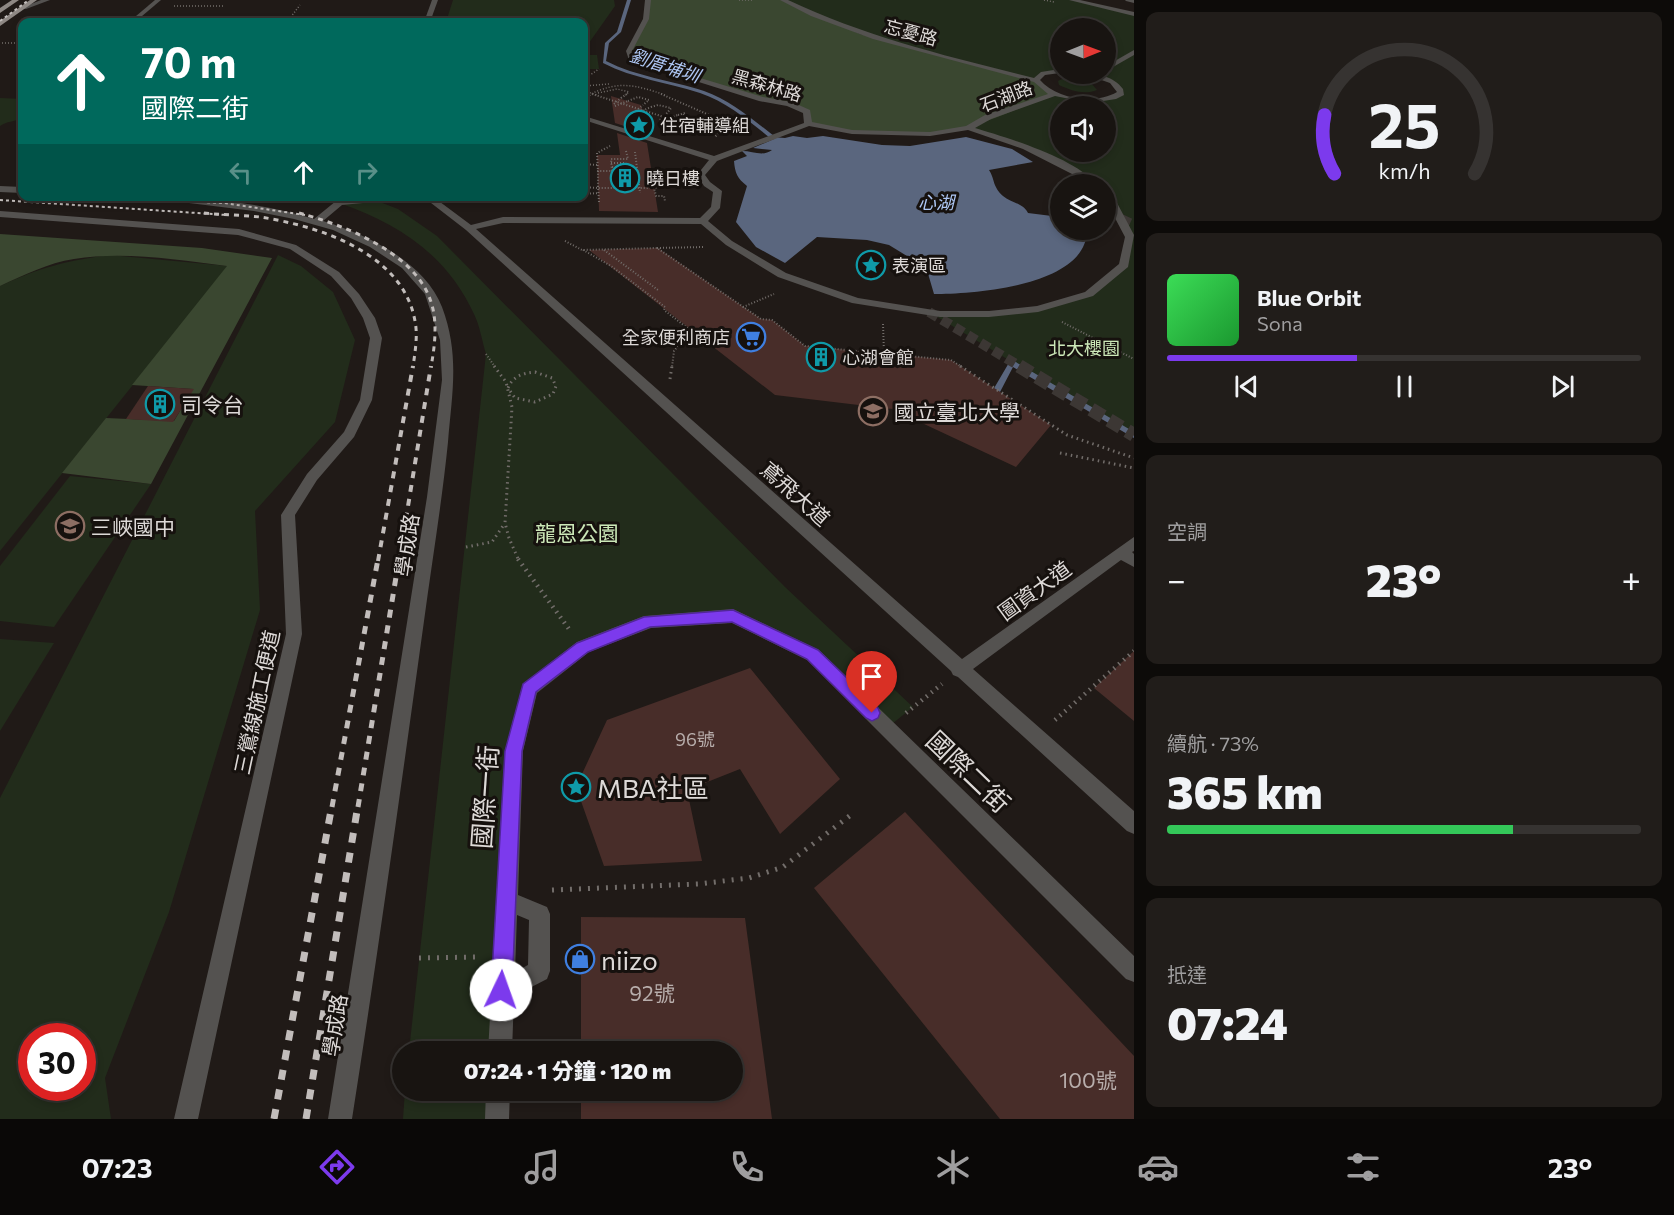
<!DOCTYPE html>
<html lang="zh-TW">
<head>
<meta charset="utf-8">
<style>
  body { margin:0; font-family:Commissioner,"Noto Sans TC",sans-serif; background:#211d1a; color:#f1f3f6; height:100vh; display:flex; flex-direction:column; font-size:22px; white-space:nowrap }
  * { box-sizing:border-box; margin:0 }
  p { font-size:20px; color:#9f9e9f }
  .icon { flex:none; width:33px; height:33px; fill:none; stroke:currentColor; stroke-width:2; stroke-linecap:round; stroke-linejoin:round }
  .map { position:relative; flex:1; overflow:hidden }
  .drawer { display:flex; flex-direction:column; gap:12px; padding:12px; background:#0d0b09; width:540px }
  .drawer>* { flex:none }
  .banner { position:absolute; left:18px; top:18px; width:570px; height:183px; border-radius:12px; box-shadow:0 3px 9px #0003,0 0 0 2px #363331; background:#00695c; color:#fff; overflow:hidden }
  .needle { width:39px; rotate:89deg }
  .tools { position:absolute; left:1050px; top:18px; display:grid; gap:12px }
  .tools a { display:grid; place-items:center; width:66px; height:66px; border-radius:50%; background:#181411; box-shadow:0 3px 9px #0003,0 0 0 2px #363331; font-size:30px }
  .speed { position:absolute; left:18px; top:1023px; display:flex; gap:12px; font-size:30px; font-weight:700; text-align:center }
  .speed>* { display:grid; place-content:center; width:78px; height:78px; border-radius:50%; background:#181411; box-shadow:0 3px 9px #0003,0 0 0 2px #363331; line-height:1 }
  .speed .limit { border:9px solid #d22; background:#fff; color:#111 }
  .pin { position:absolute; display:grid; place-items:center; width:51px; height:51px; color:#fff; margin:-62px -26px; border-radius:50% 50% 50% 0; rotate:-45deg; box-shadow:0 0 6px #0007 }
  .pin .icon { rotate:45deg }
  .me { position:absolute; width:66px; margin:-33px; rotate:3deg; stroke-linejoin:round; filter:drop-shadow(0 0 4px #0008) }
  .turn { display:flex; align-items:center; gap:21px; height:126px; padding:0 24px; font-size:27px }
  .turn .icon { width:78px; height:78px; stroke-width:2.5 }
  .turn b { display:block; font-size:42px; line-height:51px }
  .lanes { display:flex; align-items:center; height:57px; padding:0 24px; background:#0003; justify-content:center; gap:30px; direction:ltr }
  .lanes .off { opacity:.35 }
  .big { font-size:45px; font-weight:800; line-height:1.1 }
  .drawer .card { flex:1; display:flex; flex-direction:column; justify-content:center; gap:9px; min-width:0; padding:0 21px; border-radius:12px; background:#211d1a }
  .drawer .dial { align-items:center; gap:0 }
  .dial svg { height:156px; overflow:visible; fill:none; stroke:#363331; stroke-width:7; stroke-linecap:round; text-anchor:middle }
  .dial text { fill:#f1f3f6; stroke:none }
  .song { display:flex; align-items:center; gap:18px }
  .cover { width:72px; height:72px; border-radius:9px; background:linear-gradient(135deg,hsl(130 70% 55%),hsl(130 70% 35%)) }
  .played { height:6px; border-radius:3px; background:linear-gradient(90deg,#7c3aed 40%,#363331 40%) }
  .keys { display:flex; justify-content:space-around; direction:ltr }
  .heat { display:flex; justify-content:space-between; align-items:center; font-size:33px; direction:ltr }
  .charge { height:9px; border-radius:4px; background:linear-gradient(90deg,#34c759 73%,#363331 0) }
  .trip { position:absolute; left:392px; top:1041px; width:351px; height:60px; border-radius:30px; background:#181411; box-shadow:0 3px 9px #0003,0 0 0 2px #363331; font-weight:800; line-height:60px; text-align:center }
  .tabs { display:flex; height:96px; justify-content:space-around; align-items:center; background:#0a0807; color:#9f9e9f }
  .tabs .icon { width:42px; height:42px }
  .tabs .selected { color:#7c3aed }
  .tabs b { font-size:27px; color:#f1f3f6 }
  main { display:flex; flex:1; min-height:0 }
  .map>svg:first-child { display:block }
</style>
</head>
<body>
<main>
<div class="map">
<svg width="1134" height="1119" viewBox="0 0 1134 1119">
  <rect width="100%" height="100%" fill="#201a17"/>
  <g fill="#222c1b" fill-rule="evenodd">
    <polygon points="453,0 614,0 615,6 584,50 585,55 597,55 599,69 584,69 584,22 446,22"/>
    <path d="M783,0H1072L1134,14V435L929,312L940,314L1038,309L1089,294L1123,265L1130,237L1113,203L1106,197V184H1091C1056,155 1011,142 968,128L1055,94L1082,100H1108L1122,90L1100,77L1087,74H1106V28H1060V71H1051L1036,80L860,34ZM1060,106H1106V152H1060Z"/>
    <path d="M1062,79L1091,83L1097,90C1084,95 1072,91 1059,85L1058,81Z"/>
    <path d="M0,98L22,99V118C14,122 7,121 0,126Z"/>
    <path d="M367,197L398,209L437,236L785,587L913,707L887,728L813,655L733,616L650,621L583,647L529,688L514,751L500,1051H409L486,354C482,341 480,326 474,314C447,255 398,223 339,203Z"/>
    <path d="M110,255L228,266L0,551V286C38,268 69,260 110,255Z"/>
    <path d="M278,255L301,266L333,292L355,340L335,422L255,511L260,610L169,912L105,1078L111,1119H0V798ZM32,1036H82V1088H32Z"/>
    <polygon points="70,476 151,484 54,627 0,621 0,566"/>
    <polygon points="0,639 54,643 0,731"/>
    <polygon points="405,1091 498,1091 497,1119 403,1119"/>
  </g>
  <g fill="#3a4730">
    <path d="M648,0H783L860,34L1036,80L1055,94C1026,105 998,118 969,127C921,142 856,132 808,124L807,112L789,104L762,99L631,59C627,39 648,21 648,0Z"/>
    <path d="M0,234L202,248L272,258L151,484L62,473L106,418L174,421L193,389L132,385L227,266C177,260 125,251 74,259C48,263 24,275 0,286Z"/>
  </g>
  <path fill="#5a667e" d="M793,136L807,138L823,136L882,145L910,146L966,137L1012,149L1033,162L989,170C995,179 992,186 1003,196C1011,203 1023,203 1028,213L1060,217V230H1087C1087,286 975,294 934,294L924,260L907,256L889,245L867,240L817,237L785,263L756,247L736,222L747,186C737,178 735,173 734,161L747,156L742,151C753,151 763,157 772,150L753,148L774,139L772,137L785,138Z"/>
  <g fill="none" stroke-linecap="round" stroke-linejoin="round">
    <g fill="#5a667e" fill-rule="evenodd">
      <path d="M627,0H631L621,32L609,43L606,61C637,77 671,80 704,91C730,100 752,119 774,136V138H770C749,121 727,102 700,93C667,82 634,79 603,63L605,43L617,32Z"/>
      <polygon points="1010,361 1014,361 1134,432 1134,438 1013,367 1000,392 994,392 993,390"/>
    </g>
  </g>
  <g fill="#482d29">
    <polygon points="611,96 641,105 646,133 615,123"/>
    <polygon points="617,133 647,143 658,212 599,211 597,155 620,155"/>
    <polygon points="658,248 761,319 772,320 805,346 951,360 1051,425 1016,467 892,409 775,395 589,250"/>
    <polygon points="148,386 194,389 173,422 126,419"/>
    <polygon points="1134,651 1134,721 1094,688"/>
    <polygon points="750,668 840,779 780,834 740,769 687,790 702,861 604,866 576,787 607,720"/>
    <polygon points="905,812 1134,1056 1134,1119 1000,1119 814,888"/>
    <polygon points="581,917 745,918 772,1119 581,1119 581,1090 732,1090 732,1052 581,1052"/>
  </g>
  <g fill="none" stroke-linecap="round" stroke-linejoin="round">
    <g stroke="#3c3734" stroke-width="10" stroke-dasharray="10 5" stroke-linecap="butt">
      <polyline points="1121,219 1134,225"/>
      <polyline points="929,312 1021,367"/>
    </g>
    <polyline stroke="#3c3734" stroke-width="14" stroke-dasharray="14 7" stroke-linecap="butt" points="1019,366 1134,435"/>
    <g stroke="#726d6a" stroke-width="1.5" stroke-dasharray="1 2" stroke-linecap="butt">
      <polyline points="739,0 753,0"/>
      <polyline points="1044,0 1054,2"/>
      <polyline points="174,6 225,6"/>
      <polyline points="290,18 386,18 392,22"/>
      <polyline points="287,22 300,5"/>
      <polyline points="2,43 22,43"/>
      <polyline points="584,79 599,69"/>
      <polyline points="584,86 609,84"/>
      <polyline points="584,91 597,95"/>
      <polyline points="598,93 617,89 629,92 625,95"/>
      <path d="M589,95C618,80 636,85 665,95"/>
    </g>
    <g stroke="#726d6a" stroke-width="2" stroke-dasharray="1 2" stroke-linecap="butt">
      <polyline points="592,94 689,125 697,132"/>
      <polyline points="661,94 716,118 721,123 720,131 715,137"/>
      <polyline points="584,98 592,94"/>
      <polyline points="621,98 627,94"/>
      <polyline points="628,101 638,97 649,100 643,105"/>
      <polyline points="651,107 658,105 671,108 668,112"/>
      <polyline points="678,115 685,113 679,121"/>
      <polyline points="626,151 628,159 611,159 612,171 598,171 598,188 654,188 656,196 664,196 665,201"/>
      <polyline points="635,152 639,184"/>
      <polyline points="611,163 626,163 627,167 612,167"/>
      <polyline points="584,164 598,165"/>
      <polyline points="598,172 597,153 610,146"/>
      <polyline points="652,177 666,182 664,186 654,188"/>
      <polyline points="598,186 599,202"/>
      <polyline points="584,187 598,188"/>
      <polyline points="584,194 599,193"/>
      <polyline points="565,241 582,250 657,248 761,319 772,320 805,346 951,360 962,367"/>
      <polyline points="657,248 703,247"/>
      <polyline points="583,250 611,266 665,307 664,310 690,330 674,351 672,367"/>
      <polyline points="604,250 658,290"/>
      <polyline points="743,307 774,294"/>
      <polyline points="1062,322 1134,359"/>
      <polyline points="883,324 884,354"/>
      <polyline points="486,354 495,367"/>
    </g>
    <g stroke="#726d6a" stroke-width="3" stroke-dasharray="1.5 4" stroke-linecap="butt">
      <polyline points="494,366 506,382 512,407 505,523 509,538 519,561"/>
      <polyline points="960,366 1067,435 1134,458"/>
      <path d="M535,372L552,378L556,386L553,394L535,402L515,398L508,388C513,376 523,373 535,372Z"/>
      <polyline points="670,379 672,366"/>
      <polyline points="1060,453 1134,468"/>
      <polyline points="466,547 492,542 505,523"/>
    </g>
    <g stroke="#726d6a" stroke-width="4.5" stroke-dasharray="1.5 5" stroke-linecap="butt">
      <polyline points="518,559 569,629"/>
      <polyline points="906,713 942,684"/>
      <polyline points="1055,720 1134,651"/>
    </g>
    <g stroke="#726d6a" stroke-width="5" stroke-dasharray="2 7" stroke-linecap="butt">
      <polyline points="552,890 698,884 749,878 783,867 852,814"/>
      <polyline points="419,958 479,957"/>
    </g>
    <g fill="#545250" fill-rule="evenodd">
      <polygon points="41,0 50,0 26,9 21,8"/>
      <polygon points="155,0 161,0 135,22 129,22"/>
      <polygon points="432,0 438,0 430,22 424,22"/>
      <path d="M645,0H651L649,19L632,51L634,58L763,97L792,102L810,110L812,122L852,130L930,132L966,126L985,115L1048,94L1034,82L873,39L811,16L780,0H788C866,37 950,57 1034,78L1041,72L1060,69V73L1045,75L1040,80C1056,99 1095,105 1117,92L1110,83L1084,74C1099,74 1113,76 1123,89L1124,95L1116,99L1090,103L1055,96L991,119L975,128C1005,137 1078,159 1095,184H1086L1074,175L1023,149L968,130L930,136L852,134L809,126L717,161L705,175L710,182L722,191L720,208L708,221L732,241L786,273L858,298L940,311H989L1037,306L1085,292L1119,264L1125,237L1106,201V194L1116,201L1134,235L1128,267L1093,296L1038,312L989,317H940L852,303L778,277L726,245L701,224L503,223L476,229L962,659L1134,537V551L1132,552L1134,554V567L1121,560L973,669L1134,811V834L1127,831L958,677L953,675L951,671L466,230L422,196H432L471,225L503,217L700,218L711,207L713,192L704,186L697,175L709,160L584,120V116L714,156L804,123L803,113L787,106L759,101L629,60L626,51L643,19Z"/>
      <polygon points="1069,0 1080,0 1134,12 1134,16"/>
      <polygon points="1125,0 1134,0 1134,3 1126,1"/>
      <polygon points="1134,50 1134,55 1106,71 1106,66"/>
      <polygon points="0,186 22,187 22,193 0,192"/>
      <path d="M132,196C193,196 255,201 314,219L336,201L372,196L363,203L342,205L323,221C366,234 425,262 442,307C460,355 452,393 448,442C442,502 432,561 424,621C401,787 378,953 352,1119H328L427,497L442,380L440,340L425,294L402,268L370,247L333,230L294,219L254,211Z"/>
      <polygon points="0,211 239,229 296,245 339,272 359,294 375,318 382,338 372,400 354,437 317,480 295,515 302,634 198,1119 174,1119 286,634 281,515 307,474 344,432 360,400 370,338 363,318 351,298 331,276 290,249 238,235 0,217"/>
      <path d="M733,609L819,650L1134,956V982L1126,979L807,660L732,623L651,628L589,652L537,693L523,751L518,895L547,907L550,914V971L547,979L514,996L512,1052H488L505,751L523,684L577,642L644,616ZM517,915L529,920L528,965L515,972Z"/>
      <polygon points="486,1090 510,1090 509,1119 485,1119"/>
    </g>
    <g fill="#8e8884" fill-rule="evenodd">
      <polygon points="12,0 19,0 0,13 0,8"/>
      <polygon points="30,0 37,0 0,26 0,21"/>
    </g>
    <g stroke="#c2bdbb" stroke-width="2" stroke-dasharray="3 3" stroke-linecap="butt">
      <polyline points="0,21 29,0"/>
      <polyline points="111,198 224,203 305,215"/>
      <polyline points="0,200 227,215"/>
    </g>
    <g stroke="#c2bdbb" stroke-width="3" stroke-dasharray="5 5" stroke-linecap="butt">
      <path d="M204,213C223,215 242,215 260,217C319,226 403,253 415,321C418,336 415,352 413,367"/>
      <path d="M299,213C344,225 413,252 430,299C438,320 435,345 431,367"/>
    </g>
    <g stroke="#c2bdbb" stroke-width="4" stroke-dasharray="7 7" stroke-linecap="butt">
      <polyline points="378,561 413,366"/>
      <polyline points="399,561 431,366"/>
    </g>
    <g stroke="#c2bdbb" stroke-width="5" stroke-dasharray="8 8" stroke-linecap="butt">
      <polyline points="332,807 378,559"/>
      <polyline points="358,807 399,559"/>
    </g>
    <g stroke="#c2bdbb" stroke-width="7" stroke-dasharray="10 10" stroke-linecap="butt">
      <polyline points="274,1119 332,805"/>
      <polyline points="306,1119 358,805"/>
    </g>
    <g stroke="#726d6a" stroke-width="2" stroke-dasharray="1 2" stroke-linecap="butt">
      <polyline points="614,104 621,98"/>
      <polyline points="615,106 628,101"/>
      <polyline points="636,111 643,105"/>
      <polyline points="637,113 651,107"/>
      <polyline points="660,120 668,112"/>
      <polyline points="662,120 678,115"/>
      <polyline points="639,184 640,193"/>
    </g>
  </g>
  <polygon fill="#7c3aed" stroke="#51269a" stroke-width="1.5" points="733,610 818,650 878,708 880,713 878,718 872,721 866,718 807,659 732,622 650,627 588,652 536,692 522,751 512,990 509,998 501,1001 494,998 491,990 505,751 523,684 577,643 644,617"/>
  <defs>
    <g id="sight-ring" transform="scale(1.5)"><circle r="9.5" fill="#16110e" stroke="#0f9aa8" stroke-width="1.5"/><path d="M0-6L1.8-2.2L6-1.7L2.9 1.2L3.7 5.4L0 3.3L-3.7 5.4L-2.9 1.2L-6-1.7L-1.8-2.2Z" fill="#0f9aa8"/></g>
    <g id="building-ring" transform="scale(1.5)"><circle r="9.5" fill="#16110e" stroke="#0f9aa8" stroke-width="1.5"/><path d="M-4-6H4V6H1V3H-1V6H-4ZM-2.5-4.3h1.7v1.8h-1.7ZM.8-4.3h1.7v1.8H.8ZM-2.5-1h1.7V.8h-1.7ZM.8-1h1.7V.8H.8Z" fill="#0f9aa8"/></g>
    <g id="supermarket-ring" transform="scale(1.5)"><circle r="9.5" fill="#16110e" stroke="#3f7fe0" stroke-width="1.5"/><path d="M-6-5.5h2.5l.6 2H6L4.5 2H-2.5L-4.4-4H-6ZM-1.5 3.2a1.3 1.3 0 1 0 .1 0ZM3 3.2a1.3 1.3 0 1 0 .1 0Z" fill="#3f7fe0"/></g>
    <g id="university-ring" transform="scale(1.5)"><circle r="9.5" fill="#16110e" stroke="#8d6e63" stroke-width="1.5"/><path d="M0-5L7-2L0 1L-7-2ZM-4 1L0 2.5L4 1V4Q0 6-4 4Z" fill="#8d6e63"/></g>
    <g id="school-ring" transform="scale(1.5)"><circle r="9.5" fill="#16110e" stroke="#8d6e63" stroke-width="1.5"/><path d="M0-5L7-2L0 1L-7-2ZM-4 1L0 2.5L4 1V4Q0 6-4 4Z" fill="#8d6e63"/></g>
    <g id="shop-ring" transform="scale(1.5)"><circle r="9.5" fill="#16110e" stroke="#3f7fe0" stroke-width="1.5"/><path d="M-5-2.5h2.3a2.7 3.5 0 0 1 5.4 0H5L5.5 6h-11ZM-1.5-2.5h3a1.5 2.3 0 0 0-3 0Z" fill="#3f7fe0"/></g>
  </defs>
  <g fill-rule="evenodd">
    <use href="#sight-ring" x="639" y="125"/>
    <use href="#building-ring" x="625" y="178"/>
    <use href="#sight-ring" x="871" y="265"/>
    <use href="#supermarket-ring" x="751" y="337"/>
    <use href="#building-ring" x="821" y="357"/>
    <use href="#building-ring" x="160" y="404"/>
    <use href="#university-ring" x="873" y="411"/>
    <use href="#school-ring" x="70" y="526"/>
    <use href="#sight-ring" x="576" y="787"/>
    <use href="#shop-ring" x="580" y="959"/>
  </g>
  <g text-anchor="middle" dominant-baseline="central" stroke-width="6" stroke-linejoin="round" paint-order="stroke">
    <g font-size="18" fill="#ddd9d7" stroke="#16110e">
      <text transform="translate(911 32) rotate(15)">忘憂路</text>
      <text transform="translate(767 85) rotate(16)">黑森林路</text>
      <text transform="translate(1006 96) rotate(-21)">石湖路</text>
    </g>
    <g font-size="18" font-style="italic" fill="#aec7f5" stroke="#16110e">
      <text transform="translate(665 65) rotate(18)">劉厝埔圳</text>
      <text x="936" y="202">心湖</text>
    </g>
    <g font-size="18" fill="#ddd9d7" stroke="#16110e" text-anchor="start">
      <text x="660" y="125">住宿輔導組</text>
      <text x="646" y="178">曉日樓</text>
      <text x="892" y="265">表演區</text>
      <text x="730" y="337" text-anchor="end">全家便利商店</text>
      <text x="842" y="357">心湖會館</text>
    </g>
    <g font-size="18" fill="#cce8b8" stroke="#16110e">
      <text x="1084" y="348">北大櫻園</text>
    </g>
    <g font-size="18" fill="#b8aeac">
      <text x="695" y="739">96號</text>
    </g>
    <g font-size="21" fill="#ddd9d7" stroke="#16110e" text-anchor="start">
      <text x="181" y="404">司令台</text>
      <text x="894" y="411">國立臺北大學</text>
      <text x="91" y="526">三峽國中</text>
    </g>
    <g font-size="21" fill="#ddd9d7" stroke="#16110e">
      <text transform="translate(796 493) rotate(42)">鳶飛大道</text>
      <text transform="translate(406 545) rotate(-82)">學成路</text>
      <text transform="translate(1034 590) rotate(-36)">圖資大道</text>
      <text transform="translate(256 702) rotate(-78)">三鶯線施工便道</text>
      <text transform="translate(334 1025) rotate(-81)">學成路</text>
    </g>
    <g font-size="21" fill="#cce8b8" stroke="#16110e">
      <text x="577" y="532">龍恩公園</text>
    </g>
    <g font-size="21" fill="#b8aeac">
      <text x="652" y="992">92號</text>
      <text x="1088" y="1079">100號</text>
    </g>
    <g font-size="26" fill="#ddd9d7" stroke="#16110e">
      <text transform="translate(969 771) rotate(44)">國際二街</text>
      <text transform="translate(484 797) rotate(-86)">國際一街</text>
    </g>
    <g font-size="26" fill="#ddd9d7" stroke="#16110e" text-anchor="start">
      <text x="597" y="787">MBA社區</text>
      <text x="601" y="959">niizo</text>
    </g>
  </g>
</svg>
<div class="tools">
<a><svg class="needle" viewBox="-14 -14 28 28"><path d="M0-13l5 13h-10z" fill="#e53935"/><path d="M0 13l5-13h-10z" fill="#9f9e9f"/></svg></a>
<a><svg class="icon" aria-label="sound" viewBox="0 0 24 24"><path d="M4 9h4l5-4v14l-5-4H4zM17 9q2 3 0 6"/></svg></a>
<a><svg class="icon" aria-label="layers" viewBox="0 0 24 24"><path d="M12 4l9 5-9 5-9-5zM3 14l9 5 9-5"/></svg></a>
</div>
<div class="speed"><div class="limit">30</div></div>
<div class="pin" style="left:872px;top:713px;background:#d93025"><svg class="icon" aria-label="arrive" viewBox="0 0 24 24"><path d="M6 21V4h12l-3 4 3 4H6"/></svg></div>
<svg class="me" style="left:501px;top:990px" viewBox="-20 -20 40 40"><circle r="19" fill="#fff"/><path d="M0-13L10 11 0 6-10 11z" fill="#7c3aed"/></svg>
<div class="trip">07:24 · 1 分鐘 · 120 m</div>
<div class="banner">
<div class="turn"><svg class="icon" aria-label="ahead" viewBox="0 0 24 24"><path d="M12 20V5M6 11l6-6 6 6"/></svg><div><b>70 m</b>國際二街</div></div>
<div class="lanes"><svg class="icon off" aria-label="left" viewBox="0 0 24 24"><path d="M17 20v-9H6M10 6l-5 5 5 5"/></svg><svg class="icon" aria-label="ahead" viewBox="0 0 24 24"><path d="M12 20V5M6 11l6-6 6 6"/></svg><svg class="icon off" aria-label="right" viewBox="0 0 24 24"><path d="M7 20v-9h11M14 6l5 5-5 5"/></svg></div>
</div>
</div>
<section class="drawer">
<div class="card dial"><svg viewBox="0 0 100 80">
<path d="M14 69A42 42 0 1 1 86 69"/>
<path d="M14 69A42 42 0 0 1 9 39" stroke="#7c3aed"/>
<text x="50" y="56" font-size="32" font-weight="700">25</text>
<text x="50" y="72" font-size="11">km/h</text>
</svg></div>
<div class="card">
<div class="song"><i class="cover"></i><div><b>Blue Orbit</b><p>Sona</p></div></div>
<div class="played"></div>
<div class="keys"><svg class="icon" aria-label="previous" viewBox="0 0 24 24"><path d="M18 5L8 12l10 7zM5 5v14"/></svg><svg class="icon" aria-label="pause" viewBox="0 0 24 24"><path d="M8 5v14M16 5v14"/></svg><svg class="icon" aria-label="next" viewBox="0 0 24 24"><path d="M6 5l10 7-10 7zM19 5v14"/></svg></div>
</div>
<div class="card"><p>空調</p>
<div class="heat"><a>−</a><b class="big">23°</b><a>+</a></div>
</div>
<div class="card"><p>續航 · 73%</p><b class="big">365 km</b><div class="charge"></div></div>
<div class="card"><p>抵達</p><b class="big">07:24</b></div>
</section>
</main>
<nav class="tabs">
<b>07:23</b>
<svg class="icon selected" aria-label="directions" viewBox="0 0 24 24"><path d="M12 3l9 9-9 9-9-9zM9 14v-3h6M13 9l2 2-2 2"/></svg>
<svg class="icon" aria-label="music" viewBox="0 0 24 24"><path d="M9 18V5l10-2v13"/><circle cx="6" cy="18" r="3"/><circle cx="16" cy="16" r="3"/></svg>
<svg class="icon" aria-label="phone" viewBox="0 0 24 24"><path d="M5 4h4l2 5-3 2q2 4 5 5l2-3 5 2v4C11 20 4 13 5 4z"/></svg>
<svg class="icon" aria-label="climate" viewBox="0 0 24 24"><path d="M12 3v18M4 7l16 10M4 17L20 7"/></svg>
<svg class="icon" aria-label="car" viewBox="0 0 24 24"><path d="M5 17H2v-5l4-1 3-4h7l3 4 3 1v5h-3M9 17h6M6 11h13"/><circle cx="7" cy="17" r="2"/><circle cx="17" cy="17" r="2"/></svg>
<svg class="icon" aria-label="filters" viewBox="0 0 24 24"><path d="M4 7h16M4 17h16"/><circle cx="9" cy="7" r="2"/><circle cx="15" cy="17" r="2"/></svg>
<b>23°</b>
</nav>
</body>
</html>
